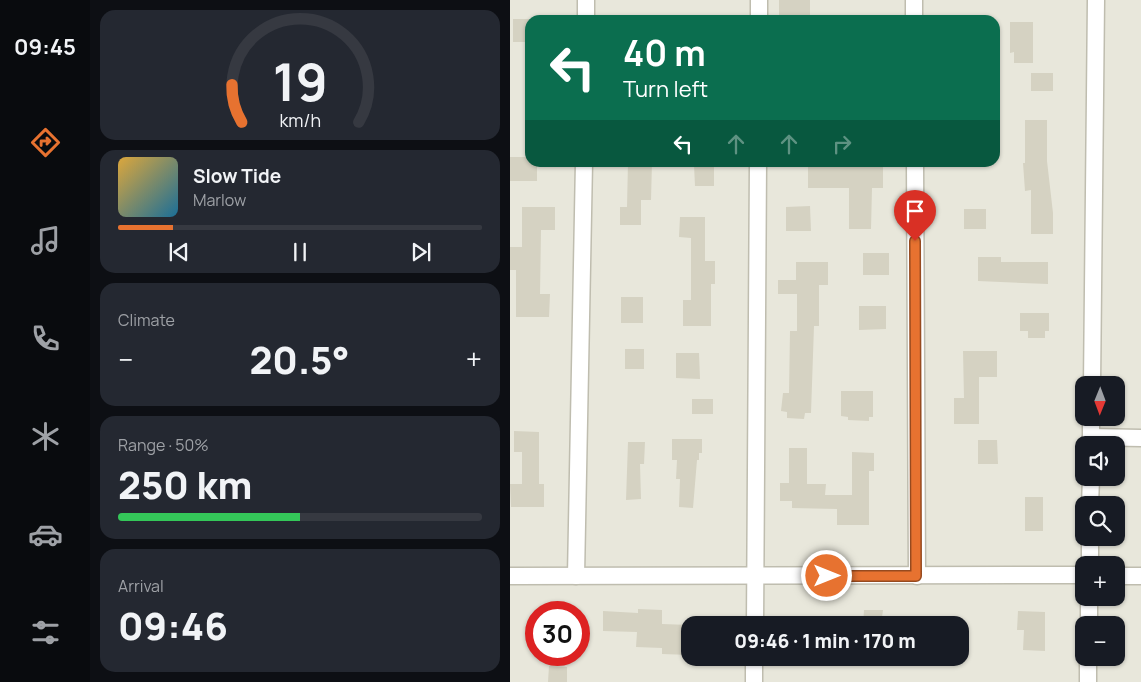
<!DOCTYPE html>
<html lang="en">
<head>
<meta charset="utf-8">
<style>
  body { margin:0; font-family:Manrope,sans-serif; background:#242831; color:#f1f3f6; height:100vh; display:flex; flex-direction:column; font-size:19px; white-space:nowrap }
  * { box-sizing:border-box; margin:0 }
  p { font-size:16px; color:#9ea1a6 }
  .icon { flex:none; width:28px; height:28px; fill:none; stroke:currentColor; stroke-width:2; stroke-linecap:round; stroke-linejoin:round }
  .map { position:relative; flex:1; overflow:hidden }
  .drawer { display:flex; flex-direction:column; gap:10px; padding:10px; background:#0d0f14; width:420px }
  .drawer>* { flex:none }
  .hud { position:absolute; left:15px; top:15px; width:475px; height:152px; border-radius:15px; box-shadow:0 1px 4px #0004; background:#0b6e4f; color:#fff; overflow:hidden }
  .needle { width:32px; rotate:181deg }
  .tools { position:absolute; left:565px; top:376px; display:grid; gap:10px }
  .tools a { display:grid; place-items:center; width:50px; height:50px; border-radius:10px; background:#171b24; box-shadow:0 1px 4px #0004; font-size:25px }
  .speed { position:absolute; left:15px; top:601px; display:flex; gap:10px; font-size:25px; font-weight:700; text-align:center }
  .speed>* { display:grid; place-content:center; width:65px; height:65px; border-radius:50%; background:#171b24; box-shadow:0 1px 4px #0004; line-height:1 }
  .speed .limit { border:8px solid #d22; background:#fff; color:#111 }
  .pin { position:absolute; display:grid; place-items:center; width:42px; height:42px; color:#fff; margin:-51px -21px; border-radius:50% 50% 50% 0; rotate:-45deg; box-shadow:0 0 5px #0007 }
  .pin .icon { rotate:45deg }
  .me { position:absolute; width:55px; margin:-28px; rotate:90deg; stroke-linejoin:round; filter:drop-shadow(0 0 4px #0008) }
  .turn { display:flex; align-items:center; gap:18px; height:105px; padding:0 15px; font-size:22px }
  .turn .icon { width:65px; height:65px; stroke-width:2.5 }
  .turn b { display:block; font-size:35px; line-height:42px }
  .lanes { display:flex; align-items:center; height:48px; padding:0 15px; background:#0003; justify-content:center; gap:25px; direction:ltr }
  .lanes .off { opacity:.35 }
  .big { font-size:38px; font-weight:800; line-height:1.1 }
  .drawer .tile { flex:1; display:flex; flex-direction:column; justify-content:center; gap:8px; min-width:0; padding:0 18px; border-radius:15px; background:#242831 }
  .drawer .dial { align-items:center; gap:0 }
  .dial svg { height:130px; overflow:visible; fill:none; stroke:#363941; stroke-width:7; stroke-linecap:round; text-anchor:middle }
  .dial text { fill:#f1f3f6; stroke:none }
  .song { display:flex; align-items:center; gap:15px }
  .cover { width:60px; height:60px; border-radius:8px; background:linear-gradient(135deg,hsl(40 70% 55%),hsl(200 70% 35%)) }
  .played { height:5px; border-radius:2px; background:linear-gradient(90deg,#e77230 15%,#363941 15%) }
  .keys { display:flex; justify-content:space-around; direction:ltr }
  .heat { display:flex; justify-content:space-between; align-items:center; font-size:28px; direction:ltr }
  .charge { height:8px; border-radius:4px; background:linear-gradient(90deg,#34c759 50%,#363941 0) }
  .trip { position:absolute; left:171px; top:616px; width:288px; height:50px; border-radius:15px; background:#171b24; box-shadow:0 1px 4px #0004; font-weight:800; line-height:50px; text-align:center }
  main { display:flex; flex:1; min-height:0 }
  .tab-bar { display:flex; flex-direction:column; width:90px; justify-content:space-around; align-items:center; background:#090b0e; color:#9ea1a6 }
  .tab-bar .icon { width:35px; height:35px }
  .tab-bar .selected { color:#e77230 }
  .tab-bar b { font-size:22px; color:#f1f3f6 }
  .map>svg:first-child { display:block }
</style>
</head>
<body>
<main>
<nav class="tab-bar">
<b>09:45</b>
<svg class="icon selected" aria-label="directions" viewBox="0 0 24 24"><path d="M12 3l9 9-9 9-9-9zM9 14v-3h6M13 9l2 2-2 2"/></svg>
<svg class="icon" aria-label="music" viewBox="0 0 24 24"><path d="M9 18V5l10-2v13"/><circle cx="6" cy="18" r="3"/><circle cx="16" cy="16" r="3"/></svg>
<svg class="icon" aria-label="phone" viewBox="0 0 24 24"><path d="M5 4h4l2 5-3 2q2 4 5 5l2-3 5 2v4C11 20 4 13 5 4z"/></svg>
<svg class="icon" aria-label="climate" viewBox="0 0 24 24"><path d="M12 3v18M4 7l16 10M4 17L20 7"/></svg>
<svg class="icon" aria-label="car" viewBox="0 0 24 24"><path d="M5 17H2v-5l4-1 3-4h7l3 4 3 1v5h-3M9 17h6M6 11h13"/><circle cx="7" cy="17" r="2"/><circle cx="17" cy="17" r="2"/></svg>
<svg class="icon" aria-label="filters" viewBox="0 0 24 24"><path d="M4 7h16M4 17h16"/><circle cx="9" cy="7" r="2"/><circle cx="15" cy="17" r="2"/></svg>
</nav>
<section class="drawer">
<div class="tile dial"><svg viewBox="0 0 100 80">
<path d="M14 69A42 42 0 1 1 86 69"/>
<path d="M14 69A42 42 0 0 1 8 46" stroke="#e77230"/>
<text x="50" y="56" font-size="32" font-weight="700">19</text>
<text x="50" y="72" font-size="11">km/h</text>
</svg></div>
<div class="tile">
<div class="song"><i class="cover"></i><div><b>Slow Tide</b><p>Marlow</p></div></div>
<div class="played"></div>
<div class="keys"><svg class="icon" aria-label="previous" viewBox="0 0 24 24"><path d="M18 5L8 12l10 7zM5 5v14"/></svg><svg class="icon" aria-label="pause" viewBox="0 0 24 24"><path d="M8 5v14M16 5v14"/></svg><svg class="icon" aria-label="next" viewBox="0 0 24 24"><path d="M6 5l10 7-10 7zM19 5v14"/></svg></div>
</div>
<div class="tile"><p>Climate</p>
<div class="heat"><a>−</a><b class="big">20.5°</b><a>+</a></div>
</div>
<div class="tile"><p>Range · 50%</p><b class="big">250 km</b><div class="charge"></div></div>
<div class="tile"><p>Arrival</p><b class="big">09:46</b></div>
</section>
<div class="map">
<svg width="631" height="682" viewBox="0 0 631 682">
  <rect width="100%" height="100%" fill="#f5f4ec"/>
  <path fill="#e8e7db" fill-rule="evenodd" d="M0,0H631V682H0ZM20,20H485V162H20ZM574,385H606V418H574ZM574,445H606V478H574ZM574,505H606V538H574ZM574,565H606V598H574ZM26,612H69V655H26ZM180,625H450V658H180ZM574,625H606V658H574Z"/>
  <g fill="#d5d2c2">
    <rect x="269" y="0" width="31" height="16"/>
    <rect x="3" y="19" width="17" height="23"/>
    <polygon points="500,22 523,22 523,63 504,63 504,52 500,53"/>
    <rect x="521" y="73" width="22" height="18"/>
    <polygon points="515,120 537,120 537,161 543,213 543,234 521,234 521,190 515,191 513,163 515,163"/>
    <polygon points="0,157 20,157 20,162 27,162 27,181 0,181"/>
    <polygon points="118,162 142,162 141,200 131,200 131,225 110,225 110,207 117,207"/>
    <polygon points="337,162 373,162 373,188 362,188 361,229 339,229 339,188 298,188 298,165 337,164"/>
    <polygon points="184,165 204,165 204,186 185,186"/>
    <polygon points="300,206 301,231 276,231 276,207"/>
    <polygon points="12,207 45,207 45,230 31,230 30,294 40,294 39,317 6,317 6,270 0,270 0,247 12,247"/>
    <rect x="454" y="209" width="22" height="20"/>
    <polygon points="170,217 195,217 195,261 205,261 205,284 201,284 201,326 173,326 173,300 181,300 181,238 169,237"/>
    <rect x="353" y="253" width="26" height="22"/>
    <polygon points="468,257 491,257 491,262 538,262 538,284 468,281"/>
    <polygon points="286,262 318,262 318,285 309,285 309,326 304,326 301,413 295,413 294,419 277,418 277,412 271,411 273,393 279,393 280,331 287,331 287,294 268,294 268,280 286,280"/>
    <rect x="111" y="297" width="22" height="26"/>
    <polygon points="349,306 376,306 376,329 349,330"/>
    <polygon points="510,313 539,313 539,331 535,331 535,338 518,338 518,331 510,331"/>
    <rect x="115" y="349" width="19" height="20"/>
    <polygon points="453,351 487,351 487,377 469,377 469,424 444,424 444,398 454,398"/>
    <polygon points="166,353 189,353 190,379 166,378"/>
    <polygon points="331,391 363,391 363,417 359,417 359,421 338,420 338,417 331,416"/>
    <rect x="182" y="399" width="21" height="15"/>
    <polygon points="4,431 29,432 29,484 34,484 34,507 1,507 0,484 12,484 12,452 4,452"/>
    <polygon points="162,439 192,439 192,453 189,453 189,460 187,460 183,508 169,507 170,479 166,479 167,460 162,460"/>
    <polygon points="468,440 487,440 488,464 468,464"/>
    <polygon points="118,442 135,442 134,464 130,464 131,499 116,500"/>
    <polygon points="279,448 297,448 297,484 316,484 315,495 342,495 342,452 364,453 364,471 359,471 359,525 327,525 327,509 282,508 282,501 270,501 270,483 279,483"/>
    <rect x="515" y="497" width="18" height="34"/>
    <polygon points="128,609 152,610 152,624 180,625 180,655 152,654 152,648 126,647 127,632 93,631 93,611 128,613"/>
    <polygon points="354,610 373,610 371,625 353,625"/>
    <polygon points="508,611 535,612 535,651 513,650 514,630 507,630"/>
    <polygon points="39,666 57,667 57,682 38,682"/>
  </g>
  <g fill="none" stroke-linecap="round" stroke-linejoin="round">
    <g stroke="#bfbdaf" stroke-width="19">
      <g id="minor">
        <polyline points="404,0 404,20"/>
        <polyline points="76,20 76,0"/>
        <polyline points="249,20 249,0"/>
        <polyline points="405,162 407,576"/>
        <polyline points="582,385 586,0"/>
        <polyline points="581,437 631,438"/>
        <polyline points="581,445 581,418"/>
        <polyline points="580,505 581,478"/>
        <polyline points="580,565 580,538"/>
        <polyline points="0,576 574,575"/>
        <polyline points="66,576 74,162"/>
        <polyline points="606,576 631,576"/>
        <polyline points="245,625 248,162"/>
        <polyline points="579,625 579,598"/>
        <polyline points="244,682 244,658"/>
        <polyline points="578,682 578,658"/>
      </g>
    </g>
    <use href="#minor" stroke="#fff" stroke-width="16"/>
  </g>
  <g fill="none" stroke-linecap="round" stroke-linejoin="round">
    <g stroke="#964a1f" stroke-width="12">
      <polyline id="route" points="317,576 406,576 405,241"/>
    </g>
    <use href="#route" stroke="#e77230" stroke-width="9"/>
  </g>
</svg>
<div class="tools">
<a><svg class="needle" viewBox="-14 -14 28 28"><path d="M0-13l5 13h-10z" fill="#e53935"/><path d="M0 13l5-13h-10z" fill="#9ea1a6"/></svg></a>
<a><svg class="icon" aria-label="sound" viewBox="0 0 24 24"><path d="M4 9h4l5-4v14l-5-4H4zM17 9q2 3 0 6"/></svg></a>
<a><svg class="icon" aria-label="search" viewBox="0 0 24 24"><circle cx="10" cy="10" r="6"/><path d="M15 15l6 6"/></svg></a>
<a>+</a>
<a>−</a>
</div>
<div class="speed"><div class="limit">30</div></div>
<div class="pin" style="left:405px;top:241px;background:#d93025"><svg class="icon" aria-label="arrive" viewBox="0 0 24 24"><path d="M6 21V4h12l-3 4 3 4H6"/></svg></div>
<svg class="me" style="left:317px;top:576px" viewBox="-20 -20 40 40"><circle r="17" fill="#e77230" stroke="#fff" stroke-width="3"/><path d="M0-11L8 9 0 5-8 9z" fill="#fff"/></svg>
<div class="trip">09:46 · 1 min · 170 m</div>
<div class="hud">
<div class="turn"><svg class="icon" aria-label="left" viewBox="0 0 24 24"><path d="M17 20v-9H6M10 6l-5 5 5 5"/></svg><div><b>40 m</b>Turn left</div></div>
<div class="lanes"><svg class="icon" aria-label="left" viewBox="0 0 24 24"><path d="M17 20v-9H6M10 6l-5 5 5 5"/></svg><svg class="icon off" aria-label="ahead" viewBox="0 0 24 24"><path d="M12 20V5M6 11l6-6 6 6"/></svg><svg class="icon off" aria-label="ahead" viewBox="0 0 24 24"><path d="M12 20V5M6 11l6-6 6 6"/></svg><svg class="icon off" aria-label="right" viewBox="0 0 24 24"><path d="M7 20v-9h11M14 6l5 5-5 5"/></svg></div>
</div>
</div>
</main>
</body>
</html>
